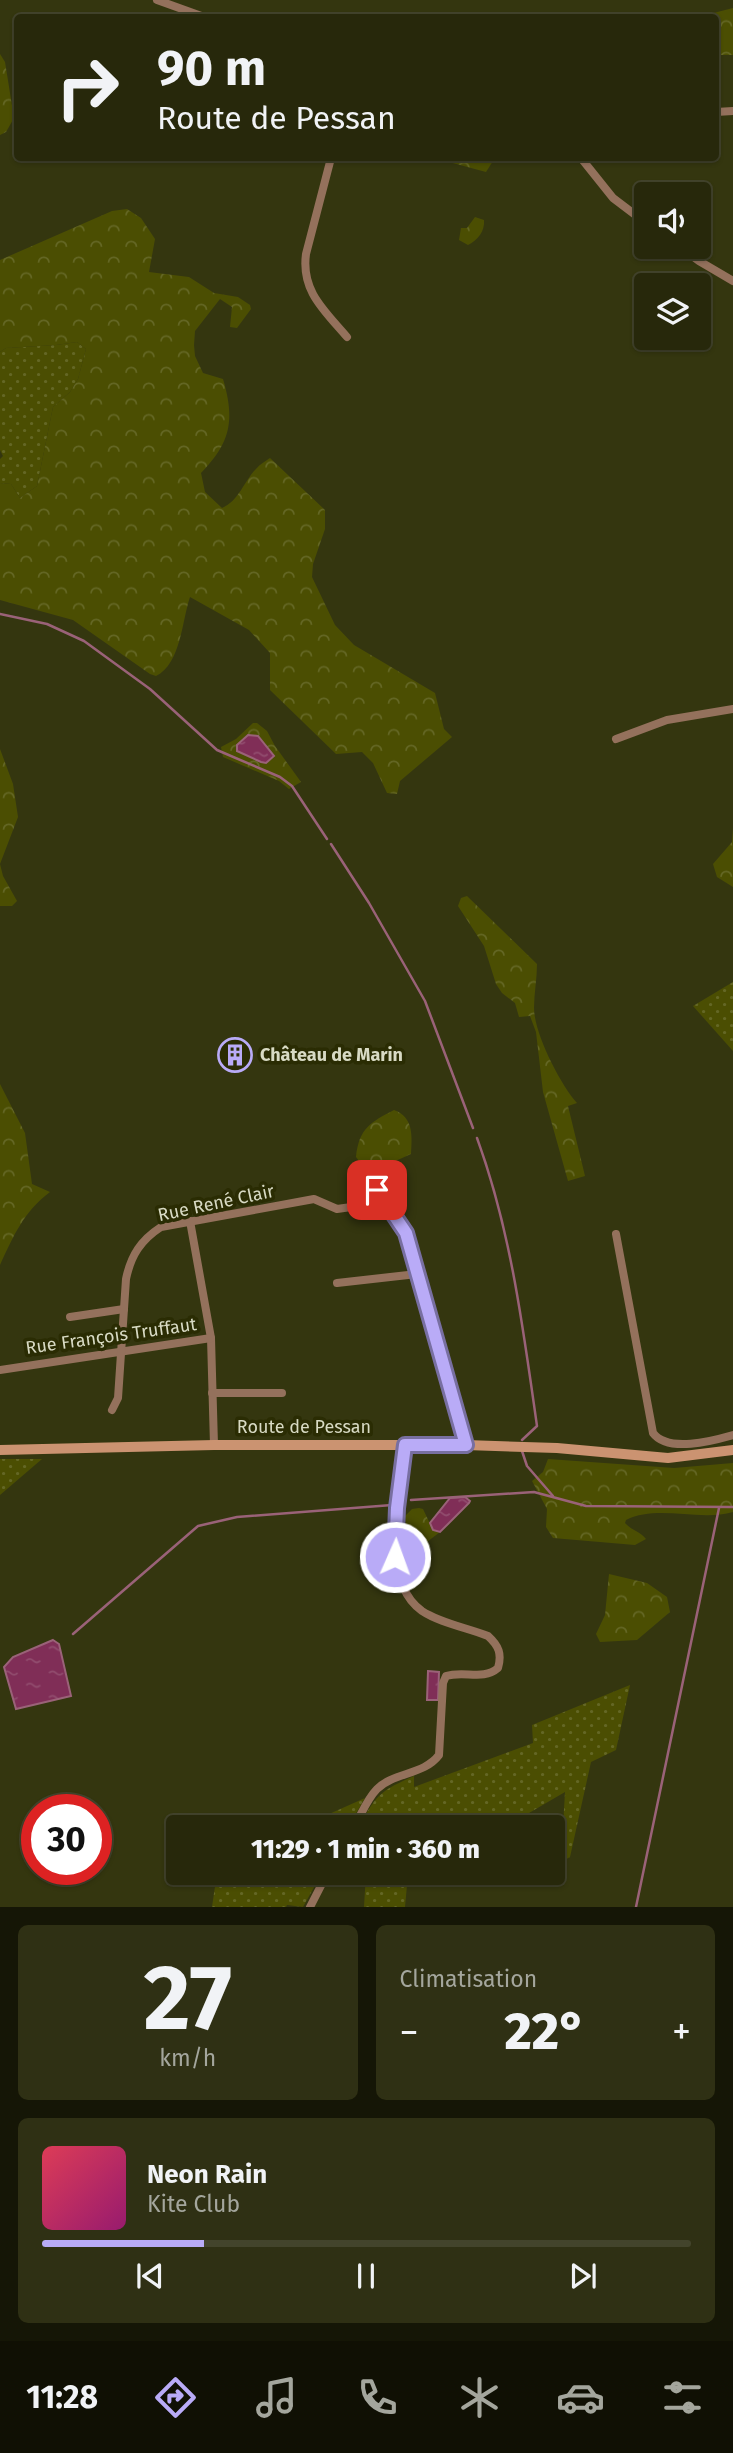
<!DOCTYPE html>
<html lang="fr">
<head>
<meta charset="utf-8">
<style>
  body { margin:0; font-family:"Fira Sans",sans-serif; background:#2f3014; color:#f1f3f6; height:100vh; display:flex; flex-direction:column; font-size:26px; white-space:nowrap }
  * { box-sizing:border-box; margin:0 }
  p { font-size:23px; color:#a4a69d }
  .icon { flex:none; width:38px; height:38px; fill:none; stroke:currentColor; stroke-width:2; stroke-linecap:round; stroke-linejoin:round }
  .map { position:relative; height:1907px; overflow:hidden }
  .drawer { display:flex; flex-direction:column; gap:18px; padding:18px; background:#151606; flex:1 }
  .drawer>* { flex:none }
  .banner { position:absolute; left:14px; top:14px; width:705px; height:147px; border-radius:7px; box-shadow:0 2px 5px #0004,0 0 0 2px #43442c; background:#27280b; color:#f1f3f6; overflow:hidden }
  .buttons { position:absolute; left:634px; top:182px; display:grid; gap:14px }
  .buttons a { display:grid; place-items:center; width:77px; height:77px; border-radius:7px; background:#27280b; box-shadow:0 2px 5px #0004,0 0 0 2px #43442c; font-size:35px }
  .speed { position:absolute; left:21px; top:1794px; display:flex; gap:14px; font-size:35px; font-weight:700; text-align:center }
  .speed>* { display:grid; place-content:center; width:91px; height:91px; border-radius:50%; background:#27280b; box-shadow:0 2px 5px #0004,0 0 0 2px #43442c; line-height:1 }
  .speed .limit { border:10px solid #d22; background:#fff; color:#111 }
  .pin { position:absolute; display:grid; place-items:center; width:60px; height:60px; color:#fff; margin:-30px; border-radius:14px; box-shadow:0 4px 10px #0006 }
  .me { position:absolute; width:77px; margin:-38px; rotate:2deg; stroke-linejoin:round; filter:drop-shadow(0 0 5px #0008) }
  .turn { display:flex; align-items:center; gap:24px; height:147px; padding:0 28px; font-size:32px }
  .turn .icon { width:91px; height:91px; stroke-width:2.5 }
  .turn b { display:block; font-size:49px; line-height:60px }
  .big { font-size:52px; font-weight:800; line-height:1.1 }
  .drawer .tile { flex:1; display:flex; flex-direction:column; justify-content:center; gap:10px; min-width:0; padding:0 24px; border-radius:10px; background:#2f3014 }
  .drawer .dial { align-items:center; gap:0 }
  .dial b { font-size:91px; line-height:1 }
  .song { display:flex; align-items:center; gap:21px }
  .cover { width:84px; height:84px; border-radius:10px; background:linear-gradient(135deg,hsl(350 70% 55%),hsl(320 70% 35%)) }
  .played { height:7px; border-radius:4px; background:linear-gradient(90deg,#b9abf7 25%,#43442c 25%) }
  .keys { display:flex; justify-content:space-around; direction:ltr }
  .heat { display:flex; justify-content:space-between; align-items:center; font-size:38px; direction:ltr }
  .drawer .tiles { flex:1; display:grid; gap:18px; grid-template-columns:1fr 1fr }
  .tile:last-child { grid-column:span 2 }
  .trip { position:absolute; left:166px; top:1815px; width:399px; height:70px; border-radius:7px; background:#27280b; box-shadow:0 2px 5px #0004,0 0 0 2px #43442c; font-weight:800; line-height:70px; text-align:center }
  .dock { display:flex; height:112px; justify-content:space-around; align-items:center; background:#101004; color:#a4a69d }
  .dock .icon { width:49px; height:49px }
  .dock .active { color:#b9abf7 }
  .dock b { font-size:32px; color:#f1f3f6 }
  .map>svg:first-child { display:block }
</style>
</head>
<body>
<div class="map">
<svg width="733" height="1907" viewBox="0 0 733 1907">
  <defs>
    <pattern id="grass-dots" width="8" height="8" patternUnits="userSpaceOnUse" patternTransform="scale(1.75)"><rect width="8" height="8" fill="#4b4e02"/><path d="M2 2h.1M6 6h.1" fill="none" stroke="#646725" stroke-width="1.8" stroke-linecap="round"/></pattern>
    <pattern id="forest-crowns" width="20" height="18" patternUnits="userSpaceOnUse" patternTransform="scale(1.75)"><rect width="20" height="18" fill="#4b4e02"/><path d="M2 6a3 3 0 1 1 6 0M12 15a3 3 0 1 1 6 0" fill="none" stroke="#646725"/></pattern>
    <pattern id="water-ripples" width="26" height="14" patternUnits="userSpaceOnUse" patternTransform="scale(1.75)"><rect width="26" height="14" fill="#802e57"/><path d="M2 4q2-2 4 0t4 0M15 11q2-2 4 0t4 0" fill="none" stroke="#914c6e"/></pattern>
  </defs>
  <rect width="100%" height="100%" fill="#34360f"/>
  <g fill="url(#grass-dots)">
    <polygon points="77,342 86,349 78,379 70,392 53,407 37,486 20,498 11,484 0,483 0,459 3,456 0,450 0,352 6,348 56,345"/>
    <polygon points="733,982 733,1051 693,1006"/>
    <polygon points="0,1459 42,1459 0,1495"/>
    <path d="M630,1685L616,1750L591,1762L570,1857L561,1862L565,1792L505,1827H358C378,1794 378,1792 414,1776V1787L533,1743L532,1725Z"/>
    <polygon points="365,1798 348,1827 300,1827"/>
    <polygon points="217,1873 217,1872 322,1873 303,1907 287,1905 286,1907 212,1907"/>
    <polygon points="366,1873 366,1872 427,1873 407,1885 405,1907 364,1907"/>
  </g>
  <g fill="url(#forest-crowns)">
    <polygon points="733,8 733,55 716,55 716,18 698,17"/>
    <polygon points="0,54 5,62 14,118 6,132 0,135"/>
    <polygon points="434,158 489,158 493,161 486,172"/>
    <path d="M127,209L141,218L155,239L149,272L189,277L214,293L238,297L250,305L251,309L237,328L230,327L232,307L220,299L195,331L194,345L195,356L203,373L223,379C235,420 231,442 201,473L205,492L222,508C239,501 244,481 256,469C260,464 266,461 270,458L325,510V529L313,564L312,577L335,625L354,645L435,693L444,729L452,737L400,781L397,794L387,793L373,763L362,752L336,754L270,690V653L249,630L190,597C182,620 181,664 156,676L150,674L73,620L0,600V483L11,484L20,498L37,486L53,407L70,392L78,379L86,349L77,342L56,345L6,348L0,352V260L112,211Z"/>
    <path d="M475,217L484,220C485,231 478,240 468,245L459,240L461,228H467Z"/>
    <polygon points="253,723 257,723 267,731 275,746 301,782 289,789 279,781 223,757 221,747 236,739"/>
    <polygon points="0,749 13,784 18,817 0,864 3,876 17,901 12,906 0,906"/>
    <polygon points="733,828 733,887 717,877 713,864 732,842"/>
    <path d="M467,896L537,964C537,979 534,993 534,1008C534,1033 560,1084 577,1103L568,1106L585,1176L568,1181L543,1092L536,1032L530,1016L519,1017L515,1003L502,993L496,984L484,946L458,906L461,898Z"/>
    <path d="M0,1084L25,1133L32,1184L50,1192C24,1211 13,1237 0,1265Z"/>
    <path d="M394,1110C414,1117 412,1137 411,1154L371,1172L366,1170L356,1157C359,1128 371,1122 394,1110Z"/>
    <path d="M548,1459L674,1468L733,1463V1512C699,1522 658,1504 626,1520L625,1523C632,1531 640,1531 646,1539L635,1545L553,1538L546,1527L547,1509L532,1481L543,1472Z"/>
    <path d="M419,1508L423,1509L433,1530L440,1532L423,1545C412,1538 405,1529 405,1516L412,1509Z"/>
    <polygon points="609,1574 647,1583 667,1597 670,1612 637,1640 600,1642 596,1634 605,1615"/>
  </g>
  <g fill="url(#water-ripples)" stroke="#9a6278" stroke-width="2">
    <polygon points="248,735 258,736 274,756 266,763 261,762 237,751 237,745"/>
    <polygon points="465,1497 470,1501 469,1503 440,1532 433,1530 430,1523 450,1498"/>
    <polygon points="53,1640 59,1644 71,1696 16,1709 4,1667 13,1657"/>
    <polygon points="428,1671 439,1672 438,1700 427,1700"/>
  </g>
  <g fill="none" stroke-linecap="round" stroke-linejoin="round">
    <g stroke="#9a6278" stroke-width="2.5">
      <polyline points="0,614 47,624 84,641 150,689 217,750 280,777 292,786 327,839"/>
      <polyline points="331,844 369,903 425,1001 473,1128"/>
      <path d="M477,1138C511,1231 523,1328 537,1426L522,1440"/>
      <polyline points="522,1451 527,1466 553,1496"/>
      <polyline points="411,1500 534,1492 586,1506 733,1507"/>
      <polyline points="73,1634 198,1526 237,1517 392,1505"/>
      <polyline points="636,1907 719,1508"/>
    </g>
    <g stroke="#94715c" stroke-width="8">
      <polyline points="157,0 207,18"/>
      <polyline points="716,112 733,111"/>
      <path d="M331,158L306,254C301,291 324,310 347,337"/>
      <polyline points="581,158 613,198 646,223"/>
      <polyline points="680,247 699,261 733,281"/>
      <polyline points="616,739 667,720 733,709"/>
      <polyline points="368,1179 406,1233 466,1445"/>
      <polyline points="190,1221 211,1338 214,1445"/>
      <path d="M616,1234L653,1433C668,1453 712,1441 733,1435"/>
      <polyline points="337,1283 417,1274"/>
      <polyline points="70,1317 124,1309"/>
      <polyline points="0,1370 211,1338"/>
      <polyline points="212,1393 282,1393"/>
      <path d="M112,1410L118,1398L126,1279C131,1255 141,1240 161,1227L314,1199L337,1209L387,1202"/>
      <path d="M354,1827C361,1815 367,1799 377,1789C394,1772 424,1775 439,1755L443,1683L446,1676C464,1670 483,1681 498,1668C502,1654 499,1646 488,1636C468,1628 440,1623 422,1611C378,1580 399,1490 405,1445"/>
      <polyline points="310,1907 328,1872"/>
    </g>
    <polyline stroke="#cb9371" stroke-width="10" points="0,1450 214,1445 466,1445 557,1448 668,1458 733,1450"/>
  </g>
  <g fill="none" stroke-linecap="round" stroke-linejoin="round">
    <g stroke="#786fa1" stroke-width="18">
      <polyline id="route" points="377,1190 406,1233 466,1445 405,1445 397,1508 395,1557"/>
    </g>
    <use href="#route" stroke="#b9abf7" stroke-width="12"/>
  </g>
  <defs>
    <g id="building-ring" transform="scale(1.75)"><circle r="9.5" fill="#2a2c03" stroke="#b9abf7" stroke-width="1.5"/><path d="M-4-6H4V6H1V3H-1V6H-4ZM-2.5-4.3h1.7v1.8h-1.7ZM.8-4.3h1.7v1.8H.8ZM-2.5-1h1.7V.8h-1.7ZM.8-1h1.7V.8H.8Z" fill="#b9abf7"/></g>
  </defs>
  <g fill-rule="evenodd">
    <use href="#building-ring" x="235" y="1055"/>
  </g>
  <g text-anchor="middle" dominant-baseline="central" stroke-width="7" stroke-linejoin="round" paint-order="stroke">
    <g font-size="18" font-weight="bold" fill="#d8dac4" stroke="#2a2c03" text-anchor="start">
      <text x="260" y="1055">Château de Marin</text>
    </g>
    <g font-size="18" fill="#d8dac4" stroke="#2a2c03">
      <text transform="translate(216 1203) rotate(-12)">Rue René Clair</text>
      <text transform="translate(111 1336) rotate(-8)">Rue François Truffaut</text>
      <text x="304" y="1427">Route de Pessan</text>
    </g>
  </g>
</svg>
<div class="buttons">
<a><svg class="icon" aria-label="sound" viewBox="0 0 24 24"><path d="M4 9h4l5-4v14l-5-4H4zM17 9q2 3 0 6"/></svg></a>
<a><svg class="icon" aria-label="layers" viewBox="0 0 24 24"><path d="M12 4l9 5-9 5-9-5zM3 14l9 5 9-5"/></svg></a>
</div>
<div class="speed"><div class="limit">30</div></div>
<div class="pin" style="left:377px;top:1190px;background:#d93025"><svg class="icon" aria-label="arrive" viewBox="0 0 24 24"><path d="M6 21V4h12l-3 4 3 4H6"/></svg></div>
<svg class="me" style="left:395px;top:1557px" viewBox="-20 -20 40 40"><circle r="17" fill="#b9abf7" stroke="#fff" stroke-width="3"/><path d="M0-11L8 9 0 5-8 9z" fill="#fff"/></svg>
<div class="trip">11:29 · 1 min · 360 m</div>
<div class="banner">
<div class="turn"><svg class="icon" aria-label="right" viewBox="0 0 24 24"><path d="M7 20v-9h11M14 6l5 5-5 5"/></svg><div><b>90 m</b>Route de Pessan</div></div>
</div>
</div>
<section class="drawer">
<div class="tiles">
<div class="tile dial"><b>27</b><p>km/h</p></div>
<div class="tile"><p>Climatisation</p>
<div class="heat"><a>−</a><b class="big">22°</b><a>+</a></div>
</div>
<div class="tile">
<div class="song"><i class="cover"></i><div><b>Neon Rain</b><p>Kite Club</p></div></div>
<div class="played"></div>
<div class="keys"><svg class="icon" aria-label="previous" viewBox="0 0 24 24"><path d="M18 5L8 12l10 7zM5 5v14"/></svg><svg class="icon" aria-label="pause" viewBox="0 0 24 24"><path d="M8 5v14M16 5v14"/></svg><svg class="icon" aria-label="next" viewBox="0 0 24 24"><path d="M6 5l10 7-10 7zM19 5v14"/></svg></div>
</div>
</div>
</section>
<nav class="dock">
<b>11:28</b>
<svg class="icon active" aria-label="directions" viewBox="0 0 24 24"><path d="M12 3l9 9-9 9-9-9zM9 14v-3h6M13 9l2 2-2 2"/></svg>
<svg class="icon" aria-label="music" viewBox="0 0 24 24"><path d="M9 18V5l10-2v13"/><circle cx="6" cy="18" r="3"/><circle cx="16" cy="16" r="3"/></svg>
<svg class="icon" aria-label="phone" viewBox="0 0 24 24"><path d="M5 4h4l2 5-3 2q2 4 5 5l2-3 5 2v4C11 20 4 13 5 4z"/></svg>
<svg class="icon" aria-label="climate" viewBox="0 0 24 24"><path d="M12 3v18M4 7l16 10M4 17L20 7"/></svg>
<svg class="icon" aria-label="car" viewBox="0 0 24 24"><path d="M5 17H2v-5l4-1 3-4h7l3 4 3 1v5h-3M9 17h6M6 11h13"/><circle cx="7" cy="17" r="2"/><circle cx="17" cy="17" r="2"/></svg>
<svg class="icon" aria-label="filters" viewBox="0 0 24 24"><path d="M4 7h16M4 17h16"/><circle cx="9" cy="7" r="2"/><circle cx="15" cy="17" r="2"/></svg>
</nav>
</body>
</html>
